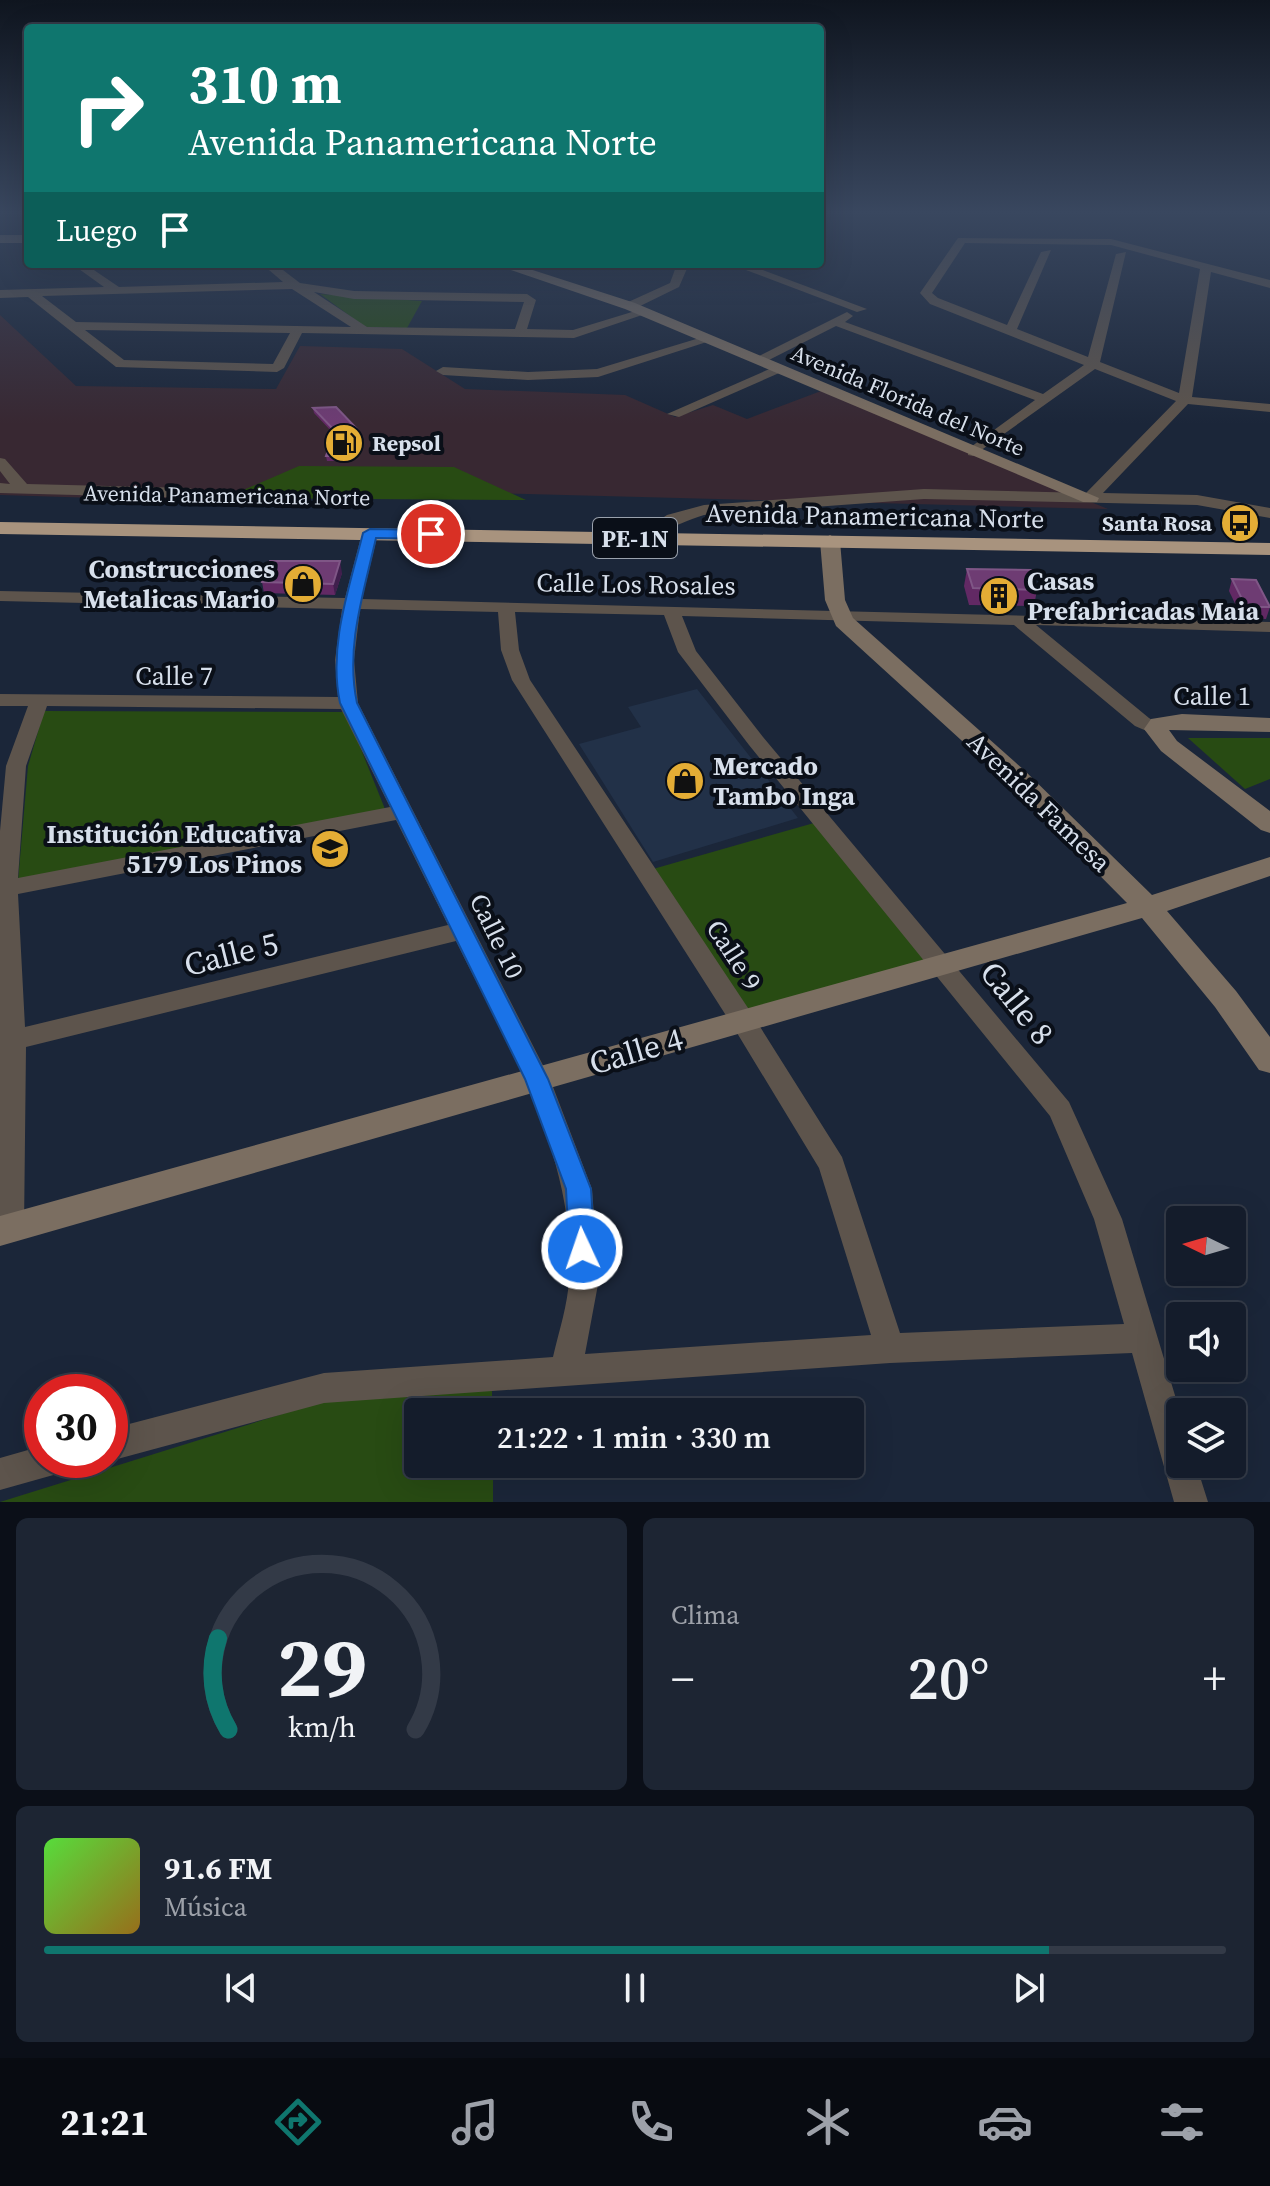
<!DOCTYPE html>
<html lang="es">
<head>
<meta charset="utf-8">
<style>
  body { margin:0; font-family:"Source Serif 4",serif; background:#1d2533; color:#f1f3f6; height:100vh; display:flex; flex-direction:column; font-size:30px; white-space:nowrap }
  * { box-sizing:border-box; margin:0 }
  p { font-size:26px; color:#9da1a9 }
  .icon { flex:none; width:44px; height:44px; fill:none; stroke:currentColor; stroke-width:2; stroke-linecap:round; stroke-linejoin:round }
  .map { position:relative; height:1502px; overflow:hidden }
  .drawer { display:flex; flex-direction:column; gap:16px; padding:16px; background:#0b0f18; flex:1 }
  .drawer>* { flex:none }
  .guide { position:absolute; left:24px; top:24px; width:800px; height:244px; border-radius:8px; box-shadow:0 8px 32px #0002,0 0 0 2px #333a47; background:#0f766e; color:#fff; overflow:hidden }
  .needle { width:52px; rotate:275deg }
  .fabs { position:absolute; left:1166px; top:1206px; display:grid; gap:16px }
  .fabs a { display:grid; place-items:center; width:80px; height:80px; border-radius:8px; background:#141c2b; box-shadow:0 8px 32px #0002,0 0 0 2px #333a47; font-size:40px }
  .speed { position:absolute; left:24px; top:1374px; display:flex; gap:16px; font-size:40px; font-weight:700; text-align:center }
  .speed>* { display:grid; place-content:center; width:104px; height:104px; border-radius:50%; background:#141c2b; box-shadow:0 8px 32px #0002,0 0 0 2px #333a47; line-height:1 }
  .speed .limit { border:12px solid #d22; background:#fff; color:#111 }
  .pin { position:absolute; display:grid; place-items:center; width:68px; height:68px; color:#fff; margin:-34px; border:4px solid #fff; border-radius:50%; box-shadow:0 2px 8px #0007 }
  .me { position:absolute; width:88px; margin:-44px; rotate:357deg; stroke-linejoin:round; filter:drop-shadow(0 0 6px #0008) }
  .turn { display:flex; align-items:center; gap:28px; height:168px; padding:0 32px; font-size:36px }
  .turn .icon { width:104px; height:104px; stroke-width:2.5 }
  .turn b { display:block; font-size:56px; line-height:68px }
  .then { display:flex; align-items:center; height:76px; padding:0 32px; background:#0003; gap:16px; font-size:30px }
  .big { font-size:60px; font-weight:600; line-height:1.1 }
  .drawer .widget { flex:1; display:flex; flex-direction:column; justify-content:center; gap:12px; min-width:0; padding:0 28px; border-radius:12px; background:#1d2533 }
  .drawer .dial { align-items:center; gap:0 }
  .dial svg { height:208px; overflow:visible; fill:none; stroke:#333a47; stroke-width:7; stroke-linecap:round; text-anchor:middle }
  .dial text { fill:#f1f3f6; stroke:none }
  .song { display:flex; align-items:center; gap:24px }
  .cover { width:96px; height:96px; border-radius:12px; background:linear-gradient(135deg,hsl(110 70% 55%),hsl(40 70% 35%)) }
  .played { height:8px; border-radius:4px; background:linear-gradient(90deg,#0f766e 85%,#333a47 85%) }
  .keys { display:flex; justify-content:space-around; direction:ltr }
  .heat { display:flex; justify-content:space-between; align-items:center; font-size:44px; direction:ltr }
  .drawer .tiles { flex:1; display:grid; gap:16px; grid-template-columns:1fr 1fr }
  .widget:last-child { grid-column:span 2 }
  .trip { position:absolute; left:404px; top:1398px; width:460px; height:80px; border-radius:8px; background:#141c2b; box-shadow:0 8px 32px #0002,0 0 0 2px #333a47; font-weight:600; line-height:80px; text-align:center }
  .menu { display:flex; height:128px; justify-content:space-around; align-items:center; background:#080b11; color:#9da1a9 }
  .menu .icon { width:56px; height:56px }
  .menu .active { color:#0f766e }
  .menu b { font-size:36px; color:#f1f3f6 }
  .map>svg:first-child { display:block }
</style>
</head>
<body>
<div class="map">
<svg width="1270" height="1502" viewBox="0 0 1270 1502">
  <rect width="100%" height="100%" fill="#1b2639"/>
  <polygon fill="#223148" points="697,689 798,818 653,862 579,744 641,727 628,707"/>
  <polygon fill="#382832" points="0,315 76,386 276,389 300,346 402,349 465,389 625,395 675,417 713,405 747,419 821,391 1108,509 487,493 224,495 160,500 0,495"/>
  <g fill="#284b13">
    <polygon points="320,294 422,301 407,328 365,327"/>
    <polygon points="299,466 454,467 526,500 225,498"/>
    <polygon points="44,711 346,712 385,809 18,881 28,766"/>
    <polygon points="1188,738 1270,738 1270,779 1245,789"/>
    <polygon points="821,821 943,965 743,1021 646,871"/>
    <polygon points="492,1386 492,1412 418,1412 418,1464 493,1464 493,1502 0,1502 343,1395"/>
  </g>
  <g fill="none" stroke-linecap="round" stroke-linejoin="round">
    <g fill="#5d544c" fill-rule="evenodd">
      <path d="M958,238L1111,239L1270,280V288L1211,272L1192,397L1270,404V412L1188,404L1103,493L1197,495L1270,508V518L1197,505L924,499L704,515C689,519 669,531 655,529V523L667,515L704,505L924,489L1086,493L1176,401L1095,369L973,456L968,455V449L1035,400L836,326L763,363L751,360L847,312L853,316L845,322L1043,394L1084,365L930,304L920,293ZM965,243L1111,245L1200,269L1179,393L1100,362L1126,252L1116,254L1088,357L1017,329L1051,250L1041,252L1007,325L938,298L932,293Z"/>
      <path d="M72,264H85L119,287L283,282L262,264H275L300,283L354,291L527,294L536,300L527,329L573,330L645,308L651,312L574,338L302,333L284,368L277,372L116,367L28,297L0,298V290L104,287ZM292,289L351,327L76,322L42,296ZM314,292L354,299L524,302L515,329L367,327ZM85,330L290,333L273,364L124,360Z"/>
      <polygon points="677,264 689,264 679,287 634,309 626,309 626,303 670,283"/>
      <polygon points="730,264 747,264 867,309 857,312"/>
      <polygon points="706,336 716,339 598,377 528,380 443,375 436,371 443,367 528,372 597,369"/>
      <polygon points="774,367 786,370 679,417 667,414"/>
      <polygon points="0,458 5,459 27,484 190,488 198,493 190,498 0,493 0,483 10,484 0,471"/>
      <path d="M370,528L378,533L362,599L1270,622V632L1036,625L1149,718L1166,729L1156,735L1135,726L1014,625L682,616L696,651L763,737L1069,1102L1122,1219L1180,1412V1464H1196L1208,1502H1174L1132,1353L890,1363L324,1403L110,1461L107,1460H110V1429L324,1373L553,1357C559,1331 568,1304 569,1279C577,1158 507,1045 456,941L26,1047L24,1228L20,1237L10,1241L0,1237V831L6,766L28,706H0V694L338,697L335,660L342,609L0,601V591L345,598L362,533ZM360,609L498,612L501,650L512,680L734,1028L819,1168L871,1335L585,1354L599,1279L592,1189L550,1079L358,703L354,660ZM515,612L664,615L678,652L749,745L1050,1116L1094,1219L1124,1324L900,1333L842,1157L752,1014L530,680L519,650ZM47,706L341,709L390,807L18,878L26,766ZM396,820L448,925L25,1027L18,894Z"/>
      <polygon points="42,1446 42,1460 68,1460 64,1472 0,1490 0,1458"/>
    </g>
    <g fill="#7b6e61" fill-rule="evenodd">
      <rect x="0" y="235" width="28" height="8"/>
      <polygon points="493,264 514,264 635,303 1099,498 1097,502 1083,502 625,309"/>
      <polygon points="830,535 840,541 845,600 853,618 1024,770 1152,895 1270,857 1270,876 1167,911 1236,991 1270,1037 1270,1073 1259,1070 1215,1007 1142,918 0,1246 0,1216 1127,903 1006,781 836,626 825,600 820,541"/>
      <polygon points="1182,714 1270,718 1270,732 1169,730 1177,741 1270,811 1270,833 1261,830 1161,751 1144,729 1151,719"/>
    </g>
    <polygon fill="#a8937e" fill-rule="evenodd" points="0,522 1270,543 1270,555 0,534"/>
  </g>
  <g fill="#622964">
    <polygon points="313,408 358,430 359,435 349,461 327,461 326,456 334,434 314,413"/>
    <polygon points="967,569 1037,590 1034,606 969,605 964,586"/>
    <polygon points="342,573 335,595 264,593 262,582"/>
    <polygon points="1232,579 1270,607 1266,619 1242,618 1229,591"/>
  </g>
  <g fill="#401f4d">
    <polygon points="358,430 359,435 349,461 349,456"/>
    <polygon points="340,561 342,573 335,595 333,584"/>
  </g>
  <g fill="#6e3c73" stroke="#7f5686" stroke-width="2">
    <polygon points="336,407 358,430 349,456 326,456 335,431 313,408"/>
    <polygon points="270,561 340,561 333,584 262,582"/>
    <polygon points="967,569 1031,570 1037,590 973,588"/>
    <polygon points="1232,579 1256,580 1270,607 1246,607"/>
  </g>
  <linearGradient id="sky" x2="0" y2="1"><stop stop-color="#0f151f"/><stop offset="0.5" stop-color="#39475f"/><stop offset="1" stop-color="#39475f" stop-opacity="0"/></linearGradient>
  <rect width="1270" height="424" fill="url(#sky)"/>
  <path fill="#1a73e8" stroke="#114b97" stroke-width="2" d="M370,529L431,530L439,534L431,539L376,538C364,592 345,647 357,703L548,1079L591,1189L595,1249L591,1257L582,1261L573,1257L569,1249L566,1189L525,1079L340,703C328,646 349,589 363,533Z"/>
  <defs>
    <g id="fuel-disc" transform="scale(2)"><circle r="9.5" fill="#e4ad35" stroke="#0a0f18"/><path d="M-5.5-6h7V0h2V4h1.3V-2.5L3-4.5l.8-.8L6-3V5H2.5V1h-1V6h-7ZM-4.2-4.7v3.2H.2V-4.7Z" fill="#111"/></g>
    <g id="bus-disc" transform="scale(2)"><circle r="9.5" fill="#e4ad35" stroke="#0a0f18"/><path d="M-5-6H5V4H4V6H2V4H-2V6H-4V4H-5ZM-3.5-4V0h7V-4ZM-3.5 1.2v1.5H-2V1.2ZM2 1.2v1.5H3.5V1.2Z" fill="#111"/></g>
    <g id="shop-disc" transform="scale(2)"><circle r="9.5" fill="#e4ad35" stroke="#0a0f18"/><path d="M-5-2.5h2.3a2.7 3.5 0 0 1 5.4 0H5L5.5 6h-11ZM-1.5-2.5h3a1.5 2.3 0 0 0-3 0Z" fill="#111"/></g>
    <g id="building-disc" transform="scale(2)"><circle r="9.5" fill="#e4ad35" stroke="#0a0f18"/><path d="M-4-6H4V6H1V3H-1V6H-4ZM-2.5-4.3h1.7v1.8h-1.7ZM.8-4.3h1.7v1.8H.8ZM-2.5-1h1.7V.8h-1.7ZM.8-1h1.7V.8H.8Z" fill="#111"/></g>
    <g id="school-disc" transform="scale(2)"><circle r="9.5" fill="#e4ad35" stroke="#0a0f18"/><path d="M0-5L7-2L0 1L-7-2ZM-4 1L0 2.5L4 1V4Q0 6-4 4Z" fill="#111"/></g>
  </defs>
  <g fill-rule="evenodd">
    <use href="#fuel-disc" x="344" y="443"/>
    <use href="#bus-disc" x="1240" y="523"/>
    <use href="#shop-disc" x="303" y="584"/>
    <use href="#building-disc" x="999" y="596"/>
    <use href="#shop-disc" x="685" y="781"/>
    <use href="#school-disc" x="330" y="849"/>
  </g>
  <g text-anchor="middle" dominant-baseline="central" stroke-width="8" stroke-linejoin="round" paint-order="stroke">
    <g font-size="22" fill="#d7dfeb" stroke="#0a0f18">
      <text transform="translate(908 400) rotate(23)">Avenida Florida del Norte</text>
      <text transform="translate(227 495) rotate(1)">Avenida Panamericana Norte</text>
    </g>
    <g font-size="22" font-weight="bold" fill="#d7dfeb" stroke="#0a0f18" text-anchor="start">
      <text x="372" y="443">Repsol</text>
      <text x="1212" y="523" text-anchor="end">Santa Rosa</text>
    </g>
    <rect fill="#0a0f18" stroke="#9aa1ac" stroke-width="2" x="593" y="518" width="84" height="40" rx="6"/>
    <g font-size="24" font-weight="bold" fill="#d7dfeb">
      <text x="635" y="538">PE-1N</text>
    </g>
    <g font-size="26" fill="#d7dfeb" stroke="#0a0f18">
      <text transform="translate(875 516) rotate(1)">Avenida Panamericana Norte</text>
      <text transform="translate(636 584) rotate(1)">Calle Los Rosales</text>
      <text x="174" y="676">Calle 7</text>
      <text x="1212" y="696">Calle 1</text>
      <text transform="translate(1039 802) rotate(44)">Avenida Famesa</text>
      <text transform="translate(497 936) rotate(64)">Calle 10</text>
      <text transform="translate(734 955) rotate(57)">Calle 9</text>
    </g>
    <g font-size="26" font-weight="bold" fill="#d7dfeb" stroke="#0a0f18" text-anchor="end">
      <text x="275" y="569">Construcciones<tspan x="275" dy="30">Metalicas Mario</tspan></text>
      <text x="1027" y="581" text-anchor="start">Casas<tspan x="1027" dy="30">Prefabricadas Maia</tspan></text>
      <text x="713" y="766" text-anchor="start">Mercado<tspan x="713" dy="30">Tambo Inga</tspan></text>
      <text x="302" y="834">Institución Educativa<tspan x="302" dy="30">5179 Los Pinos</tspan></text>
    </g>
    <g font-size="32" fill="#d7dfeb" stroke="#0a0f18">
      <text transform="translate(231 954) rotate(-14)">Calle 5</text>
      <text transform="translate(1017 1003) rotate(51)">Calle 8</text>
      <text transform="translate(636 1051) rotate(-16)">Calle 4</text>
    </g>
  </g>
</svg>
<div class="fabs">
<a><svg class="needle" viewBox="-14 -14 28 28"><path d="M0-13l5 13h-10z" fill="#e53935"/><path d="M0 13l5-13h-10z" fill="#9da1a9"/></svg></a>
<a><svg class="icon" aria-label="sound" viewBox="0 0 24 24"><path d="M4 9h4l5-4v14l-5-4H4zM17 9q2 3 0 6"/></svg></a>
<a><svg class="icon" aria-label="layers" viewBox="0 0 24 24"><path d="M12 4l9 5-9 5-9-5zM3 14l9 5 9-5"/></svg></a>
</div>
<div class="speed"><div class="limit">30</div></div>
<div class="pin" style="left:431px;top:534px;background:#d93025"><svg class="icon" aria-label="arrive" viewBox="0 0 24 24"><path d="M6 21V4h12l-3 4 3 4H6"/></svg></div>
<svg class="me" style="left:582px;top:1249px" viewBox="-20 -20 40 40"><circle r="17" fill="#1a73e8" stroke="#fff" stroke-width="3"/><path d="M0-11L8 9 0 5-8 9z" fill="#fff"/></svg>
<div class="trip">21:22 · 1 min · 330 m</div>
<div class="guide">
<div class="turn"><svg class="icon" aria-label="right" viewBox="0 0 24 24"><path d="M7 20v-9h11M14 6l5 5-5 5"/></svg><div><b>310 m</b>Avenida Panamericana Norte</div></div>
<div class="then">Luego<svg class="icon" aria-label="arrive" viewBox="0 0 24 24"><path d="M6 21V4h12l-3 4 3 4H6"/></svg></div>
</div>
</div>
<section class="drawer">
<div class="tiles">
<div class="widget dial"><svg viewBox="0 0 100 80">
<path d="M14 69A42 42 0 1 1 86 69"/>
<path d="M14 69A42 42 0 0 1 10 34" stroke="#0f766e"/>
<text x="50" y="56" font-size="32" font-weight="700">29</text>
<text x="50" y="72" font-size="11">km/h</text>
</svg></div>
<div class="widget"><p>Clima</p>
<div class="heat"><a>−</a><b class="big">20°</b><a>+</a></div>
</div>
<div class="widget">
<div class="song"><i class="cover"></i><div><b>91.6 FM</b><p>Música</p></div></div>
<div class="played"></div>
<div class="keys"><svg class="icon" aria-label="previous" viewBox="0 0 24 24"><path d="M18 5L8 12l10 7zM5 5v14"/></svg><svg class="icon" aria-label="pause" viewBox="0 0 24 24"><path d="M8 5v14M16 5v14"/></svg><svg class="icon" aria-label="next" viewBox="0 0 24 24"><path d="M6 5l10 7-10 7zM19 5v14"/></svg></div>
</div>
</div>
</section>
<nav class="menu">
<b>21:21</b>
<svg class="icon active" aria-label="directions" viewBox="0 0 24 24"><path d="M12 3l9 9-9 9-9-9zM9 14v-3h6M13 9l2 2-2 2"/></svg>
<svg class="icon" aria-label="music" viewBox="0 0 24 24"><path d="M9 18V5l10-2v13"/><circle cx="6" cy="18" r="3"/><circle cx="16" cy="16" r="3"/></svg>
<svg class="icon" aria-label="phone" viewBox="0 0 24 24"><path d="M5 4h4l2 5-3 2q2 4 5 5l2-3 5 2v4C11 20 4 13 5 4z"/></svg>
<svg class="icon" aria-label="climate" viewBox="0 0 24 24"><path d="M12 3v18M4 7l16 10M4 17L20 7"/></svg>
<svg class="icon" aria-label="car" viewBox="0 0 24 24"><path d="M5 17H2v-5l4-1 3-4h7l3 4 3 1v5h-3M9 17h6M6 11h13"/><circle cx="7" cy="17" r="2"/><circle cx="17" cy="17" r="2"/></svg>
<svg class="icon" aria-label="filters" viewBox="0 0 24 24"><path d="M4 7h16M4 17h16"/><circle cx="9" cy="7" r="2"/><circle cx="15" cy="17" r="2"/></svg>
</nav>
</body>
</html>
